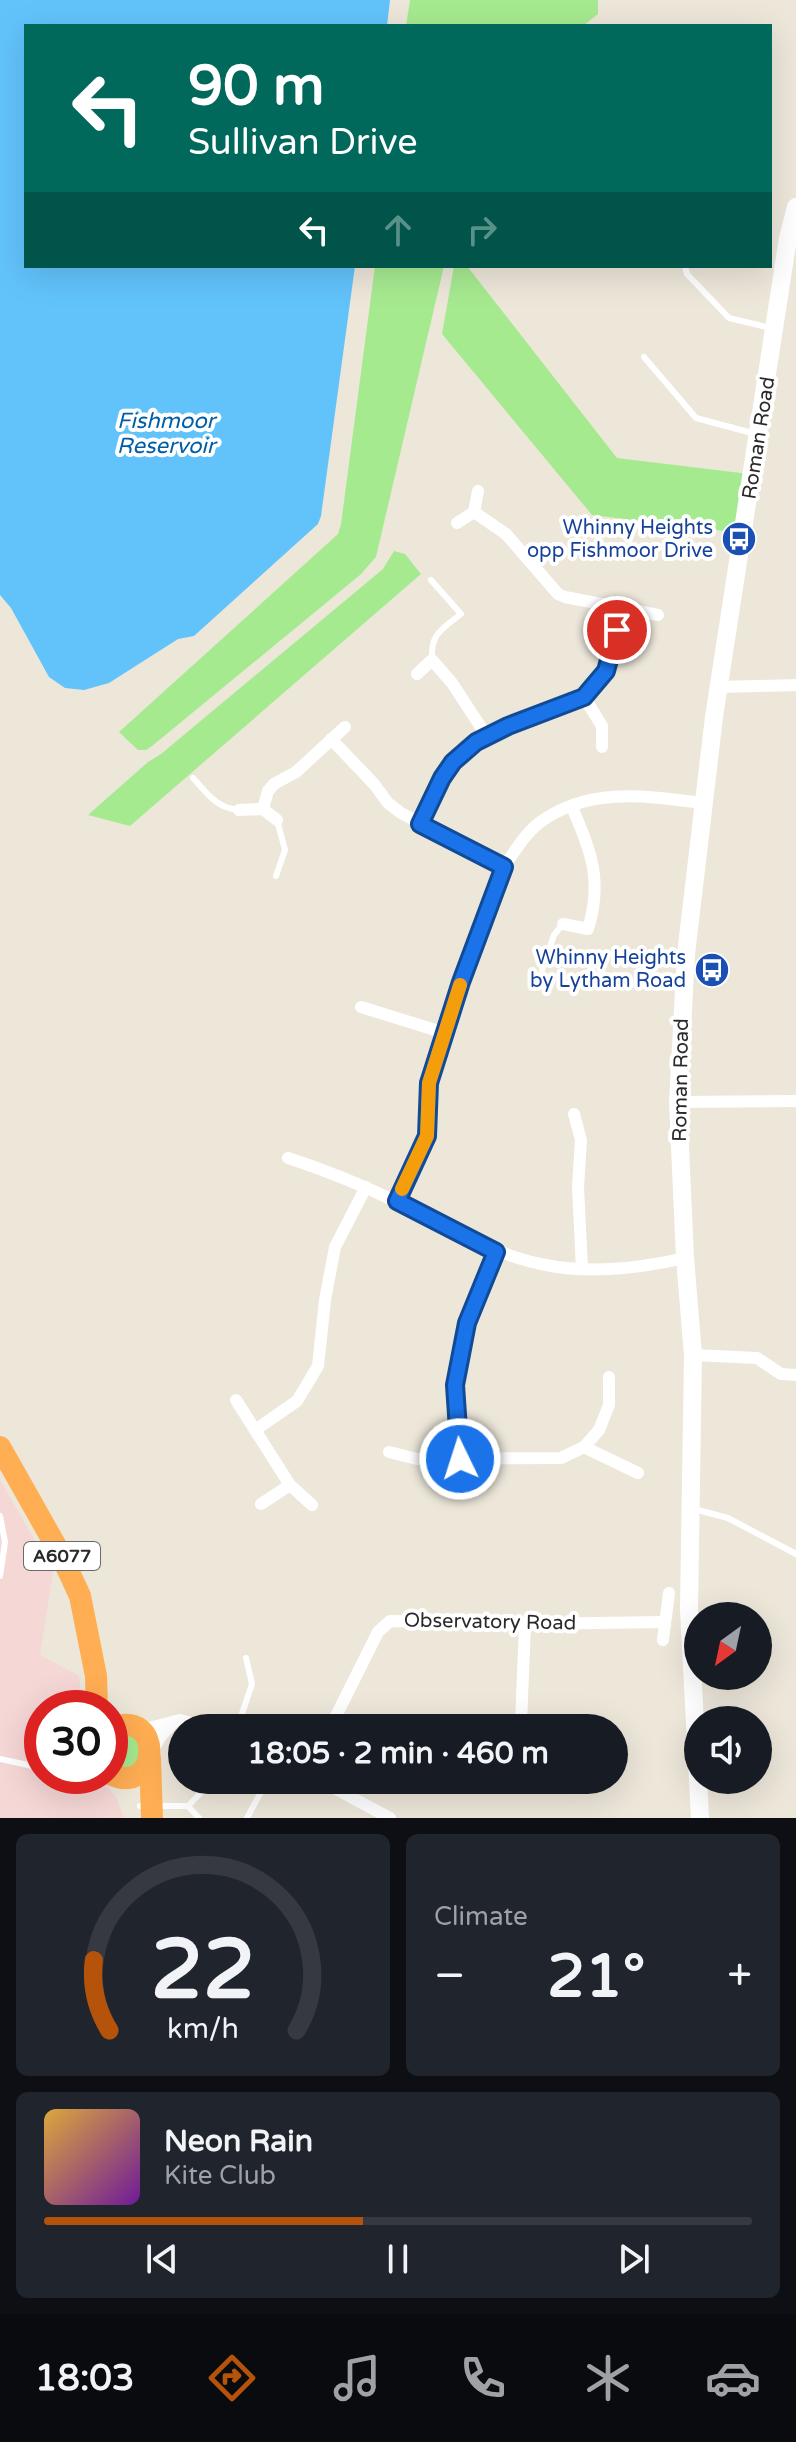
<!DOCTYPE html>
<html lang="en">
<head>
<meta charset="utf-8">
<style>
  body { margin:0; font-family:"Varela Round",sans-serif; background:#20242c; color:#f1f3f6; height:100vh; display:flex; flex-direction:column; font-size:30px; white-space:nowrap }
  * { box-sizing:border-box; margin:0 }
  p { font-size:26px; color:#9ea1a6 }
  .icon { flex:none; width:44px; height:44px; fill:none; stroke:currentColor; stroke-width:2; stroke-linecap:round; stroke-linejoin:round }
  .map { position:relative; height:1818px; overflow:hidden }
  .details { display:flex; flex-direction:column; gap:16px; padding:16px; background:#0d0f14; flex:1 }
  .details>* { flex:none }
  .top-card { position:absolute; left:24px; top:24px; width:748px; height:244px; border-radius:0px; box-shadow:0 8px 32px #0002; background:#00695c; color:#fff; overflow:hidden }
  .needle { width:52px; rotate:213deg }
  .buttons { position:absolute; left:684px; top:1602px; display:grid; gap:16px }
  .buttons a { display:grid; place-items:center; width:88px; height:88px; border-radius:50%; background:#171b24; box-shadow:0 8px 32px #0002; font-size:40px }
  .speed { position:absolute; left:24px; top:1690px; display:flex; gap:16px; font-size:40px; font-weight:700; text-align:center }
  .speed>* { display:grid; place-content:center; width:104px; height:104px; border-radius:50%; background:#171b24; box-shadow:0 8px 32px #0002; line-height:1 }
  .speed .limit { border:12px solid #d22; background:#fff; color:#111 }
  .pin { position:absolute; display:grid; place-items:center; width:68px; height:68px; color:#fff; margin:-34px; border:4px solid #fff; border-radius:50%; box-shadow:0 2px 8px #0007 }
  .me { position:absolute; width:88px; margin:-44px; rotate:356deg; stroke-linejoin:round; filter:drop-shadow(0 0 6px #0008) }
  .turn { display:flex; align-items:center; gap:28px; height:168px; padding:0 32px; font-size:36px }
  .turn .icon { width:104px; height:104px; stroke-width:2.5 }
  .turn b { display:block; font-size:56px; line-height:68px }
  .lanes { display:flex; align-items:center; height:76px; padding:0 32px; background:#0003; justify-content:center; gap:40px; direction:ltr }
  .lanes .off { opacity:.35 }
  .big { font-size:60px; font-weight:700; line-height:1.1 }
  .details .tile { flex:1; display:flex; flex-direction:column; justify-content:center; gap:12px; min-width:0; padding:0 28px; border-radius:12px; background:#20242c }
  .details .dial { align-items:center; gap:0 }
  .dial svg { height:208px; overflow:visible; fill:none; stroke:#363941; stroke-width:7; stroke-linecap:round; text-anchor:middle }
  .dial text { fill:#f1f3f6; stroke:none }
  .song { display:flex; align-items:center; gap:24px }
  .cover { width:96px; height:96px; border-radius:12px; background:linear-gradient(135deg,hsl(40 70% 55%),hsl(280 70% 35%)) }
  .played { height:8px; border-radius:4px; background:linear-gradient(90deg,#b45309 45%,#363941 45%) }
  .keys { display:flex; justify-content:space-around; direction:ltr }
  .heat { display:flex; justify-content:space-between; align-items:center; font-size:44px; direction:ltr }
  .details .tiles { flex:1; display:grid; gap:16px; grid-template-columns:1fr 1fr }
  .tile:last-child { grid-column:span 2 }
  .trip { position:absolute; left:168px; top:1714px; width:460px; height:80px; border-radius:40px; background:#171b24; box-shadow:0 8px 32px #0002; font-weight:700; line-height:80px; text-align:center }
  .dock { display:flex; height:128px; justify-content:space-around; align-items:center; background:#090b0e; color:#9ea1a6 }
  .dock .icon { width:56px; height:56px }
  .dock .current { color:#b45309 }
  .dock b { font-size:36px; color:#f1f3f6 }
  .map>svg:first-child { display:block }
</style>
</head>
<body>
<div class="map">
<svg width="796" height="1818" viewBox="0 0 796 1818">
  <rect width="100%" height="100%" fill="#ede7da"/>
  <polygon fill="#f5d7d6" points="0,1480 53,1572 40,1655 79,1676 83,1708 42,1708 42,1776 99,1776 117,1799 124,1818 0,1818"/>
  <g fill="#a6ea90">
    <polygon points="410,0 598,0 598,14 583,26 406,26"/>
    <polygon points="375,266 444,266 376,557 360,575 152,746 146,750 138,750 119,732 338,534 341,524"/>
    <polygon points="454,266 467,266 617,458 749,474 740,533 592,515 442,334"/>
    <polygon points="394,551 405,554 421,574 130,826 88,815 148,762 161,754 383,569"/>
    <polygon points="121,1732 138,1739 141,1757 129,1769 110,1765 110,1737"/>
  </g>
  <polygon fill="#62c3fb" points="0,0 390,0 387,26 26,26 26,266 355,266 321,516 318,524 194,636 178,639 109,683 84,690 65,688 49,677 11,608 0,595"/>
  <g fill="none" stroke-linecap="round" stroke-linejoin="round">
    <g stroke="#fff" stroke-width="6">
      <polyline points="685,266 687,274 729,318 771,328"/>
      <polyline points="644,357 696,418 756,434"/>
      <path d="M431,580L461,614C442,629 430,634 432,660"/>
      <path d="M193,778C208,794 216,808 239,810"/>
      <polyline points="276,876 285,850 277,820"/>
      <polyline points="542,970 554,935 563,924"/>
      <polyline points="694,1509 728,1518 796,1554"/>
      <polyline points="0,1516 5,1542 0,1576"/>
      <polyline points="237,1728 252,1684 246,1658"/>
      <polyline points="0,1759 42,1768"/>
      <polyline points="140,1806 188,1806 199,1818"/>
      <polyline points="188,1806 213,1780"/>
      <polyline points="247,1818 262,1790 255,1780"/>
    </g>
    <g stroke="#fff" stroke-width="12">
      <polyline points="474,512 506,534 558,594 565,597 658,615"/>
      <polyline points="457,523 474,512 478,491"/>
      <polyline points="417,674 432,660 452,683 486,735"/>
      <polyline points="720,687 796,685"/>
      <polyline points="584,697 602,726 602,747"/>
      <polyline points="331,739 374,784 388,803 401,813 504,867"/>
      <polyline points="263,809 268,791 274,784 296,772 345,727"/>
      <polyline points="239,810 263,809 277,820"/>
      <path d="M420,824C430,803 438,776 456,759C466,750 478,739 490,733C527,716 588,708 607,669C615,651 617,629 620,609"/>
      <path d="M563,924L588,929C603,880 591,852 572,807"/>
      <polyline points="361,1007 445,1033"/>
      <polyline points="678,1102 796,1101"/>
      <polyline points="574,1114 581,1140 578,1187 582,1269"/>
      <path d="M288,1158C325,1170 360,1184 395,1201C445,1225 491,1255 546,1265C591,1274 641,1268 685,1258"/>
      <path d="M397,1201L427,1136L429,1083L461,982L504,867C514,852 525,834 539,823C588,786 648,796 703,803"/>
      <polyline points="693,1355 757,1358 781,1374 796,1375"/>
      <polyline points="236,1400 290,1485 312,1505"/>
      <polyline points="255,1430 297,1401 318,1366 325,1300 335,1247 366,1187"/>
      <polyline points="584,1447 638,1473"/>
      <polyline points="389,1452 417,1459 561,1458 584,1447 599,1430 609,1405 609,1377"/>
      <polyline points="460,1459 455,1385 467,1323 496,1252"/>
      <polyline points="261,1504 290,1485"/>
      <polyline points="663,1640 669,1593"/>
      <polyline points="521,1723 525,1624"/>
      <polyline points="137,1728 149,1728 180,1720 210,1728"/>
      <polyline points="330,1728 378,1632 390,1621 525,1624 665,1622"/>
      <polyline points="151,1753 161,1736 175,1721"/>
      <polyline points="319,1780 390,1818"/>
    </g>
    <polyline stroke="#fff" stroke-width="18" points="700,1818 689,1609 693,1355 685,1258 678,1102 686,954 714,717 788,238 796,207"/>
    <g stroke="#ffae53" stroke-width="22">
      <polyline points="0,1447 61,1555 80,1596 96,1676 97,1708"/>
      <path d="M110,1729C164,1705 161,1798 110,1774"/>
      <polyline points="150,1758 152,1818"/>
    </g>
  </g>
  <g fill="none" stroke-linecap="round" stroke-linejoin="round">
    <g stroke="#114b97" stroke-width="20">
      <polyline id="route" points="460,1459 455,1385 467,1323 496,1252 397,1201 427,1136 429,1083 461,982 504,867 420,824 442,778 453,762 476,742 508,726 584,697 606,671 617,630"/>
    </g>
    <use href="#route" stroke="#1a73e8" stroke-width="14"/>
    <polyline stroke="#f59e0b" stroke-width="14" points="402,1189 427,1136 429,1083 460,985"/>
  </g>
  <defs>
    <g id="bus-disc" transform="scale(1.8)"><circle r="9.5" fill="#1a4fb4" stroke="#fff"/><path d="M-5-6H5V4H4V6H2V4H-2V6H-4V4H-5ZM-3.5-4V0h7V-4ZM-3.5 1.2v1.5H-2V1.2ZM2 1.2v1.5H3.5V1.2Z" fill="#fff"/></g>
  </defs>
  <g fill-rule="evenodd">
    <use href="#bus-disc" x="739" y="539"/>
    <use href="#bus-disc" x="712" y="970"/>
  </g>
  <g text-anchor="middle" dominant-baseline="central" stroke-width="8" stroke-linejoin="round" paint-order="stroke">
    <rect fill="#fff" stroke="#6a6a6a" stroke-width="2" x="24" y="1542" width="76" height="28" rx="6"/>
    <g font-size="18" font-weight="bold" fill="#2a2a2a">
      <text x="62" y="1556">A6077</text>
    </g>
    <g font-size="20" fill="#2a2a2a" stroke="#fff">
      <text transform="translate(759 438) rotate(-81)">Roman Road</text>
      <text transform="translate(681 1080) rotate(-89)">Roman Road</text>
      <text transform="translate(490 1622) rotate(1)">Observatory Road</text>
    </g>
    <g font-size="20" fill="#164399" stroke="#fff" text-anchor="end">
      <text x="713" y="528">Whinny Heights<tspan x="713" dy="23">opp Fishmoor Drive</tspan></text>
      <text x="686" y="958">Whinny Heights<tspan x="686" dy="23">by Lytham Road</tspan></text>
    </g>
    <g font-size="22" font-style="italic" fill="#005ea7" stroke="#fff">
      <text x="166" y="421">Fishmoor<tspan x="166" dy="25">Reservoir</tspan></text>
    </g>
  </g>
</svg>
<div class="buttons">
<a><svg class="needle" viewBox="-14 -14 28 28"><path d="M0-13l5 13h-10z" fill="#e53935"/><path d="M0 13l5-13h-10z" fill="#9ea1a6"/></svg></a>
<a><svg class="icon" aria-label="sound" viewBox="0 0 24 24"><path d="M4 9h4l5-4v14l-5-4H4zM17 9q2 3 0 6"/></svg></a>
</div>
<div class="speed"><div class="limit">30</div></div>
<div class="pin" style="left:617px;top:630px;background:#d93025"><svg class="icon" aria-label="arrive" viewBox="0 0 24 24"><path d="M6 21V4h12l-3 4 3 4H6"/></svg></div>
<svg class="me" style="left:460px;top:1459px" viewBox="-20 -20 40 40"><circle r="17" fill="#1a73e8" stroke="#fff" stroke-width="3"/><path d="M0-11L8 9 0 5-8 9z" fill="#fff"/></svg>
<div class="trip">18:05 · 2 min · 460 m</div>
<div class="top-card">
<div class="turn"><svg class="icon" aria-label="left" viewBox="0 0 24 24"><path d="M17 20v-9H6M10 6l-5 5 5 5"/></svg><div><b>90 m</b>Sullivan Drive</div></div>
<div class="lanes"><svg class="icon" aria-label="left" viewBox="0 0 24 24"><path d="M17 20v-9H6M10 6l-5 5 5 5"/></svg><svg class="icon off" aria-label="ahead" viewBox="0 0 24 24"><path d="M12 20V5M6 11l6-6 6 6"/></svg><svg class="icon off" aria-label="right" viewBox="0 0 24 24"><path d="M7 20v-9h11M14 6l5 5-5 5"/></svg></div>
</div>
</div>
<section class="details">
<div class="tiles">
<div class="tile dial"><svg viewBox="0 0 100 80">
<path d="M14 69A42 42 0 1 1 86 69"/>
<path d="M14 69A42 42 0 0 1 8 42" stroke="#b45309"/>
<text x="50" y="56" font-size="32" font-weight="700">22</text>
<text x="50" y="72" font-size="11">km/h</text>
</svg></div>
<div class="tile"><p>Climate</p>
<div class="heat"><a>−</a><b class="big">21°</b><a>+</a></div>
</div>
<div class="tile">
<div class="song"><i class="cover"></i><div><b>Neon Rain</b><p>Kite Club</p></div></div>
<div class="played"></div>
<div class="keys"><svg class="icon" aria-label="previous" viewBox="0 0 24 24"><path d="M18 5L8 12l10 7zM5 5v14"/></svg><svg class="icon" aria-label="pause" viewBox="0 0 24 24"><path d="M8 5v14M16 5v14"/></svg><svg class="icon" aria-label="next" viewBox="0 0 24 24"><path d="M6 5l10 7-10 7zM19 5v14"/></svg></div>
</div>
</div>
</section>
<nav class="dock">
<b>18:03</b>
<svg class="icon current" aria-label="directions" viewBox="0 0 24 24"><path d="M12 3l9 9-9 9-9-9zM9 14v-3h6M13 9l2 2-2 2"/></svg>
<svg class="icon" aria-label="music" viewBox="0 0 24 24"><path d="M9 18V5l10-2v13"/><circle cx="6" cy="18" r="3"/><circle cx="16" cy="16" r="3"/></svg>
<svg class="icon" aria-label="phone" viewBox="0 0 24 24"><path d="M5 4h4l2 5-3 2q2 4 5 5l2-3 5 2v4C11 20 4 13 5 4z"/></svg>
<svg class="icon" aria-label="climate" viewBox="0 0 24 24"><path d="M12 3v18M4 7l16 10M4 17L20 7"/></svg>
<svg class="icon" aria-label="car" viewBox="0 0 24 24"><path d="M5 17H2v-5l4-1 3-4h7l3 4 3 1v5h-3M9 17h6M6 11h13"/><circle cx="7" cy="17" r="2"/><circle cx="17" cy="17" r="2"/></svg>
</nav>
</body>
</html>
